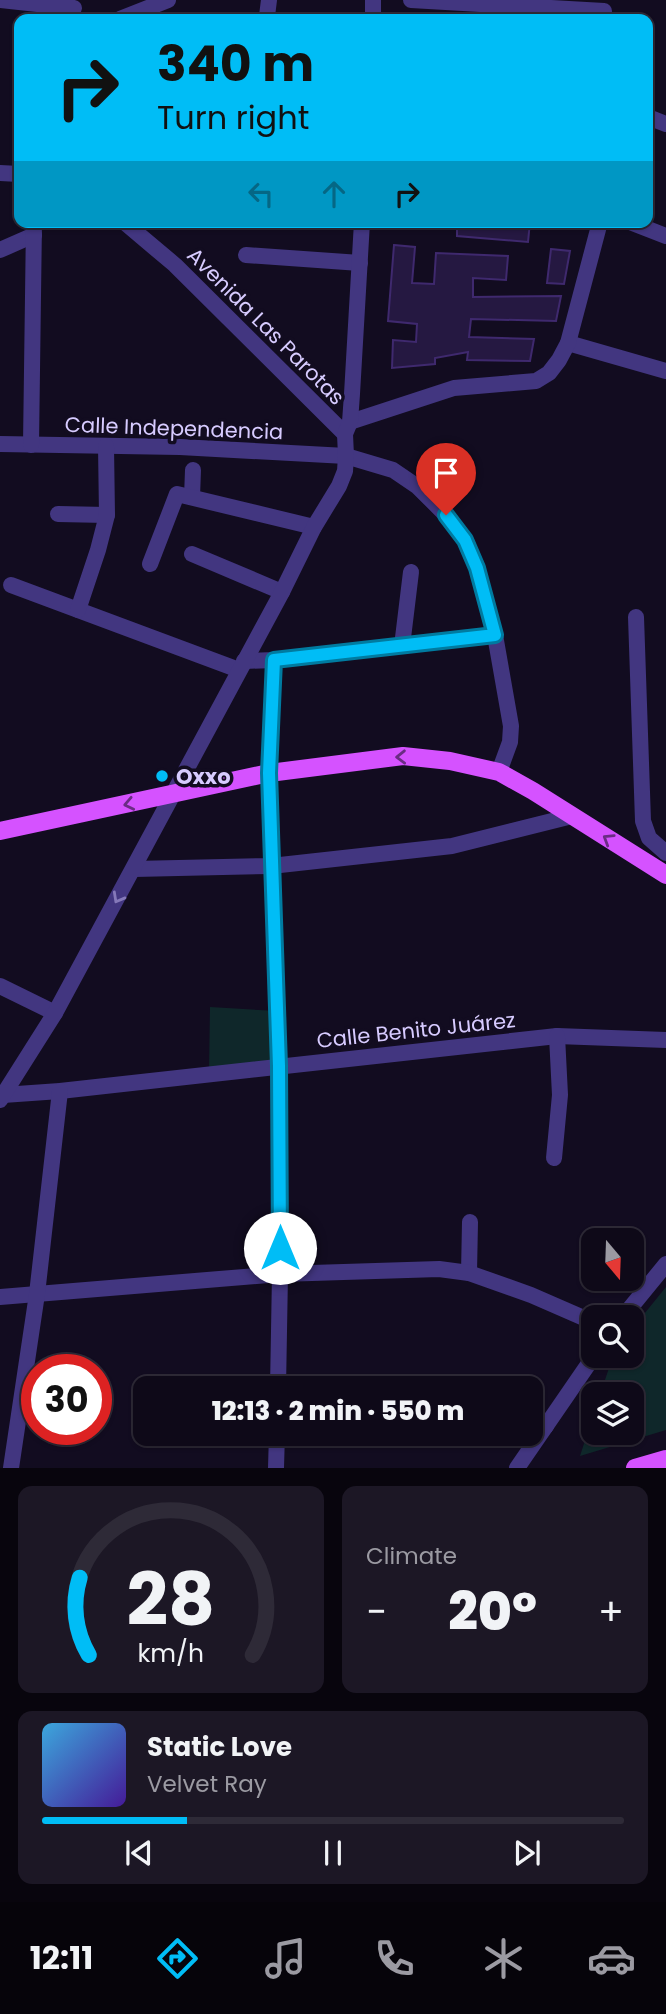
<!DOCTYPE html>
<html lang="en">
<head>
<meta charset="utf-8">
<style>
  body { margin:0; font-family:Poppins,sans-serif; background:#1c1725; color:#f1f3f6; height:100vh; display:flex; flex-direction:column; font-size:26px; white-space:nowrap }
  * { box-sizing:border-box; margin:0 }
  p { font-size:23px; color:#9b9aa2 }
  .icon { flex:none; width:38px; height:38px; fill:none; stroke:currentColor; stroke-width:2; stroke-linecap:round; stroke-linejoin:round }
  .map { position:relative; height:1468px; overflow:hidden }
  .side { display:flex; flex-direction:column; gap:18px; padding:18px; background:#08050d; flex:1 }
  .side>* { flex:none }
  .banner { position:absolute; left:14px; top:14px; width:639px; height:214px; border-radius:14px; box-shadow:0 2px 5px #0004,0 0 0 2px #2e2a37; background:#00bdf6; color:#111; overflow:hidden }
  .needle { width:46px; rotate:161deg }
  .tools { position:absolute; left:581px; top:1228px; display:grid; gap:14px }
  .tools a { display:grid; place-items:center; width:63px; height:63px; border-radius:14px; background:#0e0918; box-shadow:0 2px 5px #0004,0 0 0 2px #2e2a37; font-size:35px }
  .speed { position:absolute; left:21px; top:1354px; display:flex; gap:14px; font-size:35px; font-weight:700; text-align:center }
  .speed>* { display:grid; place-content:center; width:91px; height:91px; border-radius:50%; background:#0e0918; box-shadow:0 2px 5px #0004,0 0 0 2px #2e2a37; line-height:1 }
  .speed .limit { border:10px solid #d22; background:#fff; color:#111 }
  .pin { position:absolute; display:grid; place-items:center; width:60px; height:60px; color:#fff; margin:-72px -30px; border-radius:50% 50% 50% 0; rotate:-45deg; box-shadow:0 0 7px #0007 }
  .pin .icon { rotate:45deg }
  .me { position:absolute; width:77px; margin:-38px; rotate:0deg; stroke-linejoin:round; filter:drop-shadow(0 0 5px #0008) }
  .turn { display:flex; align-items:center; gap:24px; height:147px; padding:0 28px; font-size:32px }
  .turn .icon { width:91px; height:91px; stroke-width:2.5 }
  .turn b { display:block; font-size:49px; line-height:60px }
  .lanes { display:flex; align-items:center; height:66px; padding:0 28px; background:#0003; justify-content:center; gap:35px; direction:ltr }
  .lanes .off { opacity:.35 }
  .big { font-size:52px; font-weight:800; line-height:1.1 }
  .side .widget { flex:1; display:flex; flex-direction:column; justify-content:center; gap:10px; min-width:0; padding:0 24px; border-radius:14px; background:#1c1725 }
  .side .dial { align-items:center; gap:0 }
  .dial svg { height:182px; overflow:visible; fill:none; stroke:#2e2a37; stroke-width:7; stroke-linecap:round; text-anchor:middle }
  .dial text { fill:#f1f3f6; stroke:none }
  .song { display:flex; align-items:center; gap:21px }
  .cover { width:84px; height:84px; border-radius:10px; background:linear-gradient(135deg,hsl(200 70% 55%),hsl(260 70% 35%)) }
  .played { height:7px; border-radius:4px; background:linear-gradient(90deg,#00bdf6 25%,#2e2a37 25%) }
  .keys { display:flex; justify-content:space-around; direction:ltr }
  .heat { display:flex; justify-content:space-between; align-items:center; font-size:38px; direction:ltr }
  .side .tiles { flex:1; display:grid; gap:18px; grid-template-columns:1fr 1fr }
  .widget:last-child { grid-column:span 2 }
  .trip { position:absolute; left:133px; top:1376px; width:410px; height:70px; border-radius:14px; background:#0e0918; box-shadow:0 2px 5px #0004,0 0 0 2px #2e2a37; font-weight:800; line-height:70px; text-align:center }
  .tab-bar { display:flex; height:112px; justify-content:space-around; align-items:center; background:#06040a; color:#9b9aa2 }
  .tab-bar .icon { width:49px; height:49px }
  .tab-bar .active { color:#00bdf6 }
  .tab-bar b { font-size:32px; color:#f1f3f6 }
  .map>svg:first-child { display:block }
</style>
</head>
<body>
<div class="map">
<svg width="666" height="1468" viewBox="0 0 666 1468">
  <rect width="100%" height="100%" fill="#120c20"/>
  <g fill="#0f272a">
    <polygon points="210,1007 277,1011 279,1066 209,1074"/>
    <polygon points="666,1287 666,1430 580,1456 593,1416 593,1433 632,1433 632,1395 600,1395 613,1356 632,1356 632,1329"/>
  </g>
  <g fill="#251841" stroke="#3f296e" stroke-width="2">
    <polygon points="457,222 530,222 528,242 457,236"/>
    <polygon points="394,245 415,247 412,283 434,284 436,253 508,256 506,280 473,278 473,297 561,296 556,321 471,319 469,337 534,339 530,361 467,360 468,352 435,358 435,364 392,368 393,340 416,342 417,324 388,321"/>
    <polygon points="551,249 570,251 564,284 547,283"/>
  </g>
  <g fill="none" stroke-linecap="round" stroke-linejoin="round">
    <g stroke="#423680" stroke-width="16">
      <polyline points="0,0 74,8"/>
      <polyline points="411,0 604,11"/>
      <polyline points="267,16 269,0"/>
      <polyline points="120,19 168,0"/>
      <polyline points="373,19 373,0"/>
      <polyline points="648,117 666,124"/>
      <polyline points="0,173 19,174"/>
      <polyline points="124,222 175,265 345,434"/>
      <polyline points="630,222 666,236"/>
      <polyline points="0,250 34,235"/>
      <polyline points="246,255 360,263"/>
      <polyline points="568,343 666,371"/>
      <polyline points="350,422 454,388 536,381 549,373 559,360 568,343 600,222"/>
      <polyline points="0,444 180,447 346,456 393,470 418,487 446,515 465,540 477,568 495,635 511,726 510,742 499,772"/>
      <polyline points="31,445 34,222"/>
      <polyline points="192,497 193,470"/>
      <polyline points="58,514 107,515"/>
      <polyline points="192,554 282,592"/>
      <polyline points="150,564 177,494 314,527"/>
      <polyline points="11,585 239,670"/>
      <polyline points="78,610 98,550 107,515 106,446"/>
      <polyline points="636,617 643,821 649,838 666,853"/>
      <polyline points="402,646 411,572"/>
      <polyline points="274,660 269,773 279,1066 280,1274 278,1388"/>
      <polyline points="244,661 274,660 495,635"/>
      <polyline points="134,869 271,866 452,846 572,816"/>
      <polyline points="0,986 55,1013"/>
      <polyline points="3,1095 60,1091 557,1036 666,1040"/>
      <polyline points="0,1100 55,1013 282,592 314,527 339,486 345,471 346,456 345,434 350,422 352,394 362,222"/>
      <polyline points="554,1158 560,1095 557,1036"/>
      <polyline points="469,1273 470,1222"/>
      <polyline points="0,1297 280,1274 439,1269 469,1273 531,1295 593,1322"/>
      <polyline points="622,1318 666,1264"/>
      <polyline points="530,1410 546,1426"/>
      <polyline points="11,1468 37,1294 60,1091"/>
      <polyline points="276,1468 277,1433"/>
      <polyline points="517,1468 594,1356"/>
    </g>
    <g stroke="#d552ff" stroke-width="18">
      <polyline points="0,831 269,773 403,756 450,761 499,772 533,791 666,875"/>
      <polyline points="635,1468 666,1459"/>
    </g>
  </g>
  <defs><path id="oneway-chevron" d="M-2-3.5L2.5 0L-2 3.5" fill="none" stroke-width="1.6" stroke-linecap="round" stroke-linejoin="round" transform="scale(1.75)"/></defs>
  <g stroke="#6a2c84">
    <use href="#oneway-chevron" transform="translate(401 757) rotate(179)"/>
    <use href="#oneway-chevron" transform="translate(129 804) rotate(168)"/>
    <use href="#oneway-chevron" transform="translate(608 839) rotate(-148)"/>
  </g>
  <use stroke="#8579b9" href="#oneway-chevron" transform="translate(118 898) rotate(119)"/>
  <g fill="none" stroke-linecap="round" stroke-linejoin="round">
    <g stroke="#007ba0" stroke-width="18">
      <polyline id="route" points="280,1248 279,1066 269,773 274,660 495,635 477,568 465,540 446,515"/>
    </g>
    <use href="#route" stroke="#00bdf6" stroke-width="12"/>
  </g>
  <circle fill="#00bdf6" stroke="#120c20" stroke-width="2.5" cx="162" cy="776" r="7"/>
  <g text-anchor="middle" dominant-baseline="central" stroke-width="7" stroke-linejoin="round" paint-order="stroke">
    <g font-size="21" fill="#d7cbff" stroke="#120c20">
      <text transform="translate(266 326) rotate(45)">Avenida Las Parotas</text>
      <text transform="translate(174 428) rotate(2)">Calle Independencia</text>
      <text transform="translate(416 1030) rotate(-6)">Calle Benito Juárez</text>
    </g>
    <g font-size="21" font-weight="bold" fill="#d7cbff" stroke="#120c20" text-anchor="start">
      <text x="176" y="776">Oxxo</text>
    </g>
  </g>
</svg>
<div class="tools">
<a><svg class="needle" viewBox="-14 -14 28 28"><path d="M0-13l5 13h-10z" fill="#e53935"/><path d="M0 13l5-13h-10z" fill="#9b9aa2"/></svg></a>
<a><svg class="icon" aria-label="search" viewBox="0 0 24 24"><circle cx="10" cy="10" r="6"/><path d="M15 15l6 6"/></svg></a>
<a><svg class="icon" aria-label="layers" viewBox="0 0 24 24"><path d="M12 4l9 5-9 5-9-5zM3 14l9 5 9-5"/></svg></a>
</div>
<div class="speed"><div class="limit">30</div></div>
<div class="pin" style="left:446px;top:515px;background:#d93025"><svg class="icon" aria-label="arrive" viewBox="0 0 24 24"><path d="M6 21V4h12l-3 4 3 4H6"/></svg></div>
<svg class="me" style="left:280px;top:1248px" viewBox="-20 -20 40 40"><circle r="19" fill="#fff"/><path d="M0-13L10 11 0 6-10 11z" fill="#00bdf6"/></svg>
<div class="trip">12:13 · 2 min · 550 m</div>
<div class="banner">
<div class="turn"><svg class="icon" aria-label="right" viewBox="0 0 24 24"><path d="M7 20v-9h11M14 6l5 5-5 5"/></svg><div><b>340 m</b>Turn right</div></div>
<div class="lanes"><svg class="icon off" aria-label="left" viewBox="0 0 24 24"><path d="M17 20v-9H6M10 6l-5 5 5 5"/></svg><svg class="icon off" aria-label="ahead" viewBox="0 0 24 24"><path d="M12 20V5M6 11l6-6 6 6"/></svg><svg class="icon" aria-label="right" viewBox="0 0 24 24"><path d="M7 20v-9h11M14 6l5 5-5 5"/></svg></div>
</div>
</div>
<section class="side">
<div class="tiles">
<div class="widget dial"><svg viewBox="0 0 100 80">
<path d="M14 69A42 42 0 1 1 86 69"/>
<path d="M14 69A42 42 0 0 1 10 35" stroke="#00bdf6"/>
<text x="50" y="56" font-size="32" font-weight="700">28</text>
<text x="50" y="72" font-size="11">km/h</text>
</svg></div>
<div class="widget"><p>Climate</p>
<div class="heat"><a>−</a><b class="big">20°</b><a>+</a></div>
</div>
<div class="widget">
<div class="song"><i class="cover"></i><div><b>Static Love</b><p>Velvet Ray</p></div></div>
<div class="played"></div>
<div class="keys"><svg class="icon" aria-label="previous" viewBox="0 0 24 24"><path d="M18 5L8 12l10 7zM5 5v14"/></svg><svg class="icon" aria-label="pause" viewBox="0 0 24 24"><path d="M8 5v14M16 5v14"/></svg><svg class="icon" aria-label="next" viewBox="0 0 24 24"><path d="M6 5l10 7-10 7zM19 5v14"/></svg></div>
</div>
</div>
</section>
<nav class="tab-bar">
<b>12:11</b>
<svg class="icon active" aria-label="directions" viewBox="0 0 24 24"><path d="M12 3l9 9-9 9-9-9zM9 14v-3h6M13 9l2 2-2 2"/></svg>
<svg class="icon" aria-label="music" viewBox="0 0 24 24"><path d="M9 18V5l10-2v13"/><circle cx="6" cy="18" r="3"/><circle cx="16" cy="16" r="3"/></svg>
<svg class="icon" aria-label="phone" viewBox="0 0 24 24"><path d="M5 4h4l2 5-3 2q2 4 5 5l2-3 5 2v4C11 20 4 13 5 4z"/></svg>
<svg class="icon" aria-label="climate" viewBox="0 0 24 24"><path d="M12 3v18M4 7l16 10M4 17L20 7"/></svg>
<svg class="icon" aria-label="car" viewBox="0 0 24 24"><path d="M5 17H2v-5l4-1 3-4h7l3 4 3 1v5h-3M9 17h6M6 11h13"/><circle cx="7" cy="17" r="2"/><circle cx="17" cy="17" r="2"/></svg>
</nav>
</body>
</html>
